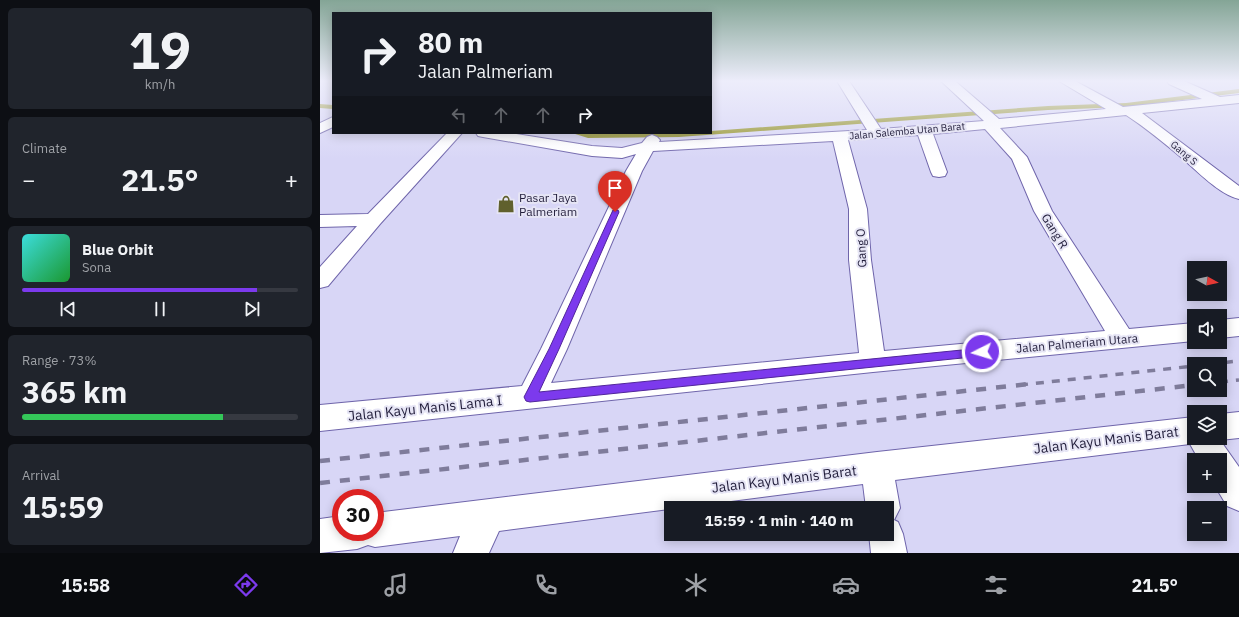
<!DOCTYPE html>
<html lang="en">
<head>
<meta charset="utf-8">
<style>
  body { margin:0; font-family:"IBM Plex Sans",sans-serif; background:#20242c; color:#f1f3f6; height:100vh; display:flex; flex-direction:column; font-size:15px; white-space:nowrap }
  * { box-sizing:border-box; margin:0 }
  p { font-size:13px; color:#9ea1a6 }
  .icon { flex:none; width:22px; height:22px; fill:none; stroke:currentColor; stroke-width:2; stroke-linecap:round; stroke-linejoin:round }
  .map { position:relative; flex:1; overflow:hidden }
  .side { display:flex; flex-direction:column; gap:8px; padding:8px; background:#0d0f14; width:320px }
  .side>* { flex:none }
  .hud { position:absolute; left:12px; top:12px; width:380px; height:122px; border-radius:0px; box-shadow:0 2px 10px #0003; background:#171b24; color:#f1f3f6; overflow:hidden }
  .needle { width:26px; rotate:98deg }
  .fabs { position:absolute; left:867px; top:261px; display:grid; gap:8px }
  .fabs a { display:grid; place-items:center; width:40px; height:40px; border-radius:0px; background:#171b24; box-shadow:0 2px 10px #0003; font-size:20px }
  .speed { position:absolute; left:12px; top:489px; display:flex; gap:8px; font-size:20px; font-weight:700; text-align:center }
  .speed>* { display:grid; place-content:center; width:52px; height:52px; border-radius:50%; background:#171b24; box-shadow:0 2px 10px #0003; line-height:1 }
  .speed .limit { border:6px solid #d22; background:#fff; color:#111 }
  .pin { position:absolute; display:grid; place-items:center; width:34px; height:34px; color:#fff; margin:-41px -17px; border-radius:50% 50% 50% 0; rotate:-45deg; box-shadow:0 0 4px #0007 }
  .pin .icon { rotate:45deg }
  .me { position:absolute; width:44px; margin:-22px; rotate:265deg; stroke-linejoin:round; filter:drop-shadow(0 0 3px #0008) }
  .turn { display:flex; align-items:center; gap:14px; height:84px; padding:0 20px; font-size:18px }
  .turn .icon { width:52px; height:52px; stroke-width:2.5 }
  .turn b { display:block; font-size:28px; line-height:34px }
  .lanes { display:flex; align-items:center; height:38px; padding:0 20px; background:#0003; justify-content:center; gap:20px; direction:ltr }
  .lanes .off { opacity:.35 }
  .big { font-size:30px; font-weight:800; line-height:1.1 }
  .side .widget { flex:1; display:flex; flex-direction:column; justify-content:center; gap:6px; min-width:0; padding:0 14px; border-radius:6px; background:#20242c }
  .side .dial { align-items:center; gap:0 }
  .dial b { font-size:52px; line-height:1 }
  .song { display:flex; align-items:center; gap:12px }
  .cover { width:48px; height:48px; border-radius:6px; background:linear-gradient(135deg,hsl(180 70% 55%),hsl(130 70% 35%)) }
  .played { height:4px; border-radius:2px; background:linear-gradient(90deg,#7c3aed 85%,#363941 85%) }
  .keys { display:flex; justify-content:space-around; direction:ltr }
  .heat { display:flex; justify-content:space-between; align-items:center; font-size:22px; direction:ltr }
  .charge { height:6px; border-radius:3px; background:linear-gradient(90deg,#34c759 73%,#363941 0) }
  .trip { position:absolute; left:344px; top:501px; width:230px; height:40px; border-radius:0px; background:#171b24; box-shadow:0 2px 10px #0003; font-weight:800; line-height:40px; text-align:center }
  .tabs { display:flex; height:64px; justify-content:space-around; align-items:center; background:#090b0e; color:#9ea1a6 }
  .tabs .icon { width:28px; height:28px }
  .tabs .selected { color:#7c3aed }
  .tabs b { font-size:18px; color:#f1f3f6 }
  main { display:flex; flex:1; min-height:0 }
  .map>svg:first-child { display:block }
</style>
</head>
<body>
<main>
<section class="side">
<div class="widget dial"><b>19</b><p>km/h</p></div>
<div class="widget"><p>Climate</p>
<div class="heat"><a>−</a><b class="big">21.5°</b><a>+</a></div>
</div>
<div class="widget">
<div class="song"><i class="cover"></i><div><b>Blue Orbit</b><p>Sona</p></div></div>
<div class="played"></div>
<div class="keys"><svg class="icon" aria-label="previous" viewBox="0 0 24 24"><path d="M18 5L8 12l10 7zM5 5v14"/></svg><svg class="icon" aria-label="pause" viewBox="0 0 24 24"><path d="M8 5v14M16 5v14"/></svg><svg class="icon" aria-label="next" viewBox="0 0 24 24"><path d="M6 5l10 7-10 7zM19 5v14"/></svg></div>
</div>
<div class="widget"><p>Range · 73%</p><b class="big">365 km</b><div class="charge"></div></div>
<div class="widget"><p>Arrival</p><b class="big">15:59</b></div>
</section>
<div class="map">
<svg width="919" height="553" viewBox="0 0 919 553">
  <rect width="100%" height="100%" fill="#d8d6f6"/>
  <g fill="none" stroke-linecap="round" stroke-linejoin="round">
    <g fill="#8f8e1a" fill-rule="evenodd">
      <polygon points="919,89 919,93 806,107 728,110 359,137 268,138 252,133 268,134 391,133 391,131 728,106 806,103"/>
      <polygon points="0,104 13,105 13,109 0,108"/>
    </g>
    <g stroke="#6f65ab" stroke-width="2">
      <g id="minor">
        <path d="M517,81H529L561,129L664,121L621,81H635L679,119L786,109L739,81H755L803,107L882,99L849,84L847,81H864L900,97L919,95V103L822,113L919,186V199C900,195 877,171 862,158C844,143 826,128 806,115L680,128L707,157L732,211L809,329L874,323V341L553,372L0,431V405L202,386L221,349L306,171L316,154L302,158L272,156L163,137L158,136L156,133H190L272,146L302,148L322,143L327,137L332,135L337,137L340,140L339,142L547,130ZM665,129L692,159L714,211L785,331L564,351L551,260L547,209L528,140L598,135L611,172L613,176L619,177L625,176L627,172L613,134ZM513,141L529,209V260L539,353L231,383L247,349L322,171L333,151Z"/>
        <polygon points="13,117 13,127 0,133 0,123"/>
        <polygon points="127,133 142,133 60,224 8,286 0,288 0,267 37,226 0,227 0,215 48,214"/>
        <polygon points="919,318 919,336 900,338 900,320"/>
        <polygon points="919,412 919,438 900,440 919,467 919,511 907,506 895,486 900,486 900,460 879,460 870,444 575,480 580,508 574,520 578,522 583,534 587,553 551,553 549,534 567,534 567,508 546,508 543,484 179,531 169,553 133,553 140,536 55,547 48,545 37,549 0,553 0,519 21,516 21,532 55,532 55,513 557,452 874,417 874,438 900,438 900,414"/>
      </g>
    </g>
    <use href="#minor" fill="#fff" fill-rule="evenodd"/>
    <g stroke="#7f7c9b" stroke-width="3.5" stroke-dasharray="8 8" stroke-linecap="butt">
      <polyline points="889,364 919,361"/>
      <polyline points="900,382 919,380"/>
      <polyline points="700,385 874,366"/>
    </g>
    <g stroke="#7f7c9b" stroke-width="4.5" stroke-dasharray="10 10" stroke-linecap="butt">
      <polyline points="0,461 709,384"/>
      <polyline points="0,483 874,385"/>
    </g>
  </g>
  <linearGradient id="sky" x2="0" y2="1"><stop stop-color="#84a596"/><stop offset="0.51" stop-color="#ededfb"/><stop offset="1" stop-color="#ededfb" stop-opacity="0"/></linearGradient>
  <rect width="919" height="159" fill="url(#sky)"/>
  <polygon fill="#7c3aed" stroke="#51269a" points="293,210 298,210 299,212 239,349 219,392 662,348 666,349 667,352 666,354 662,356 210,402 206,401 204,397 229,349"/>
  <defs>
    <g id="shop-bare" transform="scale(1.38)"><path d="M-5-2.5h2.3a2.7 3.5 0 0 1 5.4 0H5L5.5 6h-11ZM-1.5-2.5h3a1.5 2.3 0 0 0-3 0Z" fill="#60602d" stroke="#e6e5f5" stroke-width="2.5" paint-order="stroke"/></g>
  </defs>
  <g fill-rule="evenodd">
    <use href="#shop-bare" x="186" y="204"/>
  </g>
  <g text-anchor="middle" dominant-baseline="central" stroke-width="4" stroke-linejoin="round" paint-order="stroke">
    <g font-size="10" fill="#221e3b" stroke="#e6e5f5">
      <text transform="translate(587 131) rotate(-5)">Jalan Salemba Utan Barat</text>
      <text transform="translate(864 153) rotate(40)">Gang S</text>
    </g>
    <g font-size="12" fill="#221e3b" stroke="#e6e5f5" text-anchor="start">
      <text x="199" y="197">Pasar Jaya<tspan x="199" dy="14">Palmeriam</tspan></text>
    </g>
    <g font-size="12" fill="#221e3b" stroke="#e6e5f5">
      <text transform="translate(735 231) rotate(58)">Gang R</text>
      <text transform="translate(541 248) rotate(-93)">Gang O</text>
      <text transform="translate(757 343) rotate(-5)">Jalan Palmeriam Utara</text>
    </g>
    <g font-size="14" fill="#221e3b" stroke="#e6e5f5">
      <text transform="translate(105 408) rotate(-6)">Jalan Kayu Manis Lama I</text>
      <text transform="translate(786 440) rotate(-7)">Jalan Kayu Manis Barat</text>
      <text transform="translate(464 479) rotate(-7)">Jalan Kayu Manis Barat</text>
    </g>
  </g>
</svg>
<div class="fabs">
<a><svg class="needle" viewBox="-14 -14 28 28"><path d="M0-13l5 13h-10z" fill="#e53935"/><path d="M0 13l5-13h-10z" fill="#9ea1a6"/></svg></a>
<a><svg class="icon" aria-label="sound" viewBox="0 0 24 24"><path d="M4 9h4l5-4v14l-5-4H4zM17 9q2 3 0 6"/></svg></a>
<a><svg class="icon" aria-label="search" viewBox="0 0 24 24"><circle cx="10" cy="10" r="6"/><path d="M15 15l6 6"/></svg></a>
<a><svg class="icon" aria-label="layers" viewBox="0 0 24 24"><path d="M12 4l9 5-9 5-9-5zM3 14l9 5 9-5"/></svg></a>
<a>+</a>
<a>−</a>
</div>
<div class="speed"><div class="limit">30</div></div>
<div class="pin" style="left:295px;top:212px;background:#d93025"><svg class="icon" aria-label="arrive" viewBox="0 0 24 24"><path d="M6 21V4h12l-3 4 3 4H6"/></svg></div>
<svg class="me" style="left:662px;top:352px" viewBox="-20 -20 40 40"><circle r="17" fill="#7c3aed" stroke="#fff" stroke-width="3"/><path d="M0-11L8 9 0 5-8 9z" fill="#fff"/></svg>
<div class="trip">15:59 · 1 min · 140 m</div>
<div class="hud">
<div class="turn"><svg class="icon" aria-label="right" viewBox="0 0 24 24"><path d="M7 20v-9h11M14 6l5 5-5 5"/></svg><div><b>80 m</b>Jalan Palmeriam</div></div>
<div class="lanes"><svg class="icon off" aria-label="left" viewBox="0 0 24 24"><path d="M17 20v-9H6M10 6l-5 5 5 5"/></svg><svg class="icon off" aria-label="ahead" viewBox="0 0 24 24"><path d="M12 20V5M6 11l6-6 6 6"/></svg><svg class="icon off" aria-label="ahead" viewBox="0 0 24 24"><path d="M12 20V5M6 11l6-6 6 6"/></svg><svg class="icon" aria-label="right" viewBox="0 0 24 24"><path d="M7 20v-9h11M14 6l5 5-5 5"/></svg></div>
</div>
</div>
</main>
<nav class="tabs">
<b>15:58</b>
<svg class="icon selected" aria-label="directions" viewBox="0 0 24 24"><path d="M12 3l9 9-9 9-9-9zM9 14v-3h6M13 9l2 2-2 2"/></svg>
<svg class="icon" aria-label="music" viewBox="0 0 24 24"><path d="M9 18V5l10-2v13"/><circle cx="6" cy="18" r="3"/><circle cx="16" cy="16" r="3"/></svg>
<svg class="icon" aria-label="phone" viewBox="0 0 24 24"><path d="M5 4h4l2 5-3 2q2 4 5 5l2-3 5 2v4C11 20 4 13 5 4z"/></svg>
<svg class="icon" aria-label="climate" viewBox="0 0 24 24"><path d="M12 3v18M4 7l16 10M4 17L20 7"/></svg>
<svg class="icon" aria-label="car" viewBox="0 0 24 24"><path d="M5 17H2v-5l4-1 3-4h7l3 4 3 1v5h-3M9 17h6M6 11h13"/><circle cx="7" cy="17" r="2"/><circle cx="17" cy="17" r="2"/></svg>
<svg class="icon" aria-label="filters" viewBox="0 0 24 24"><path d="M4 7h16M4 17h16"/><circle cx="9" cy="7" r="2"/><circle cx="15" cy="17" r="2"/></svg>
<b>21.5°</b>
</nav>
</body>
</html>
